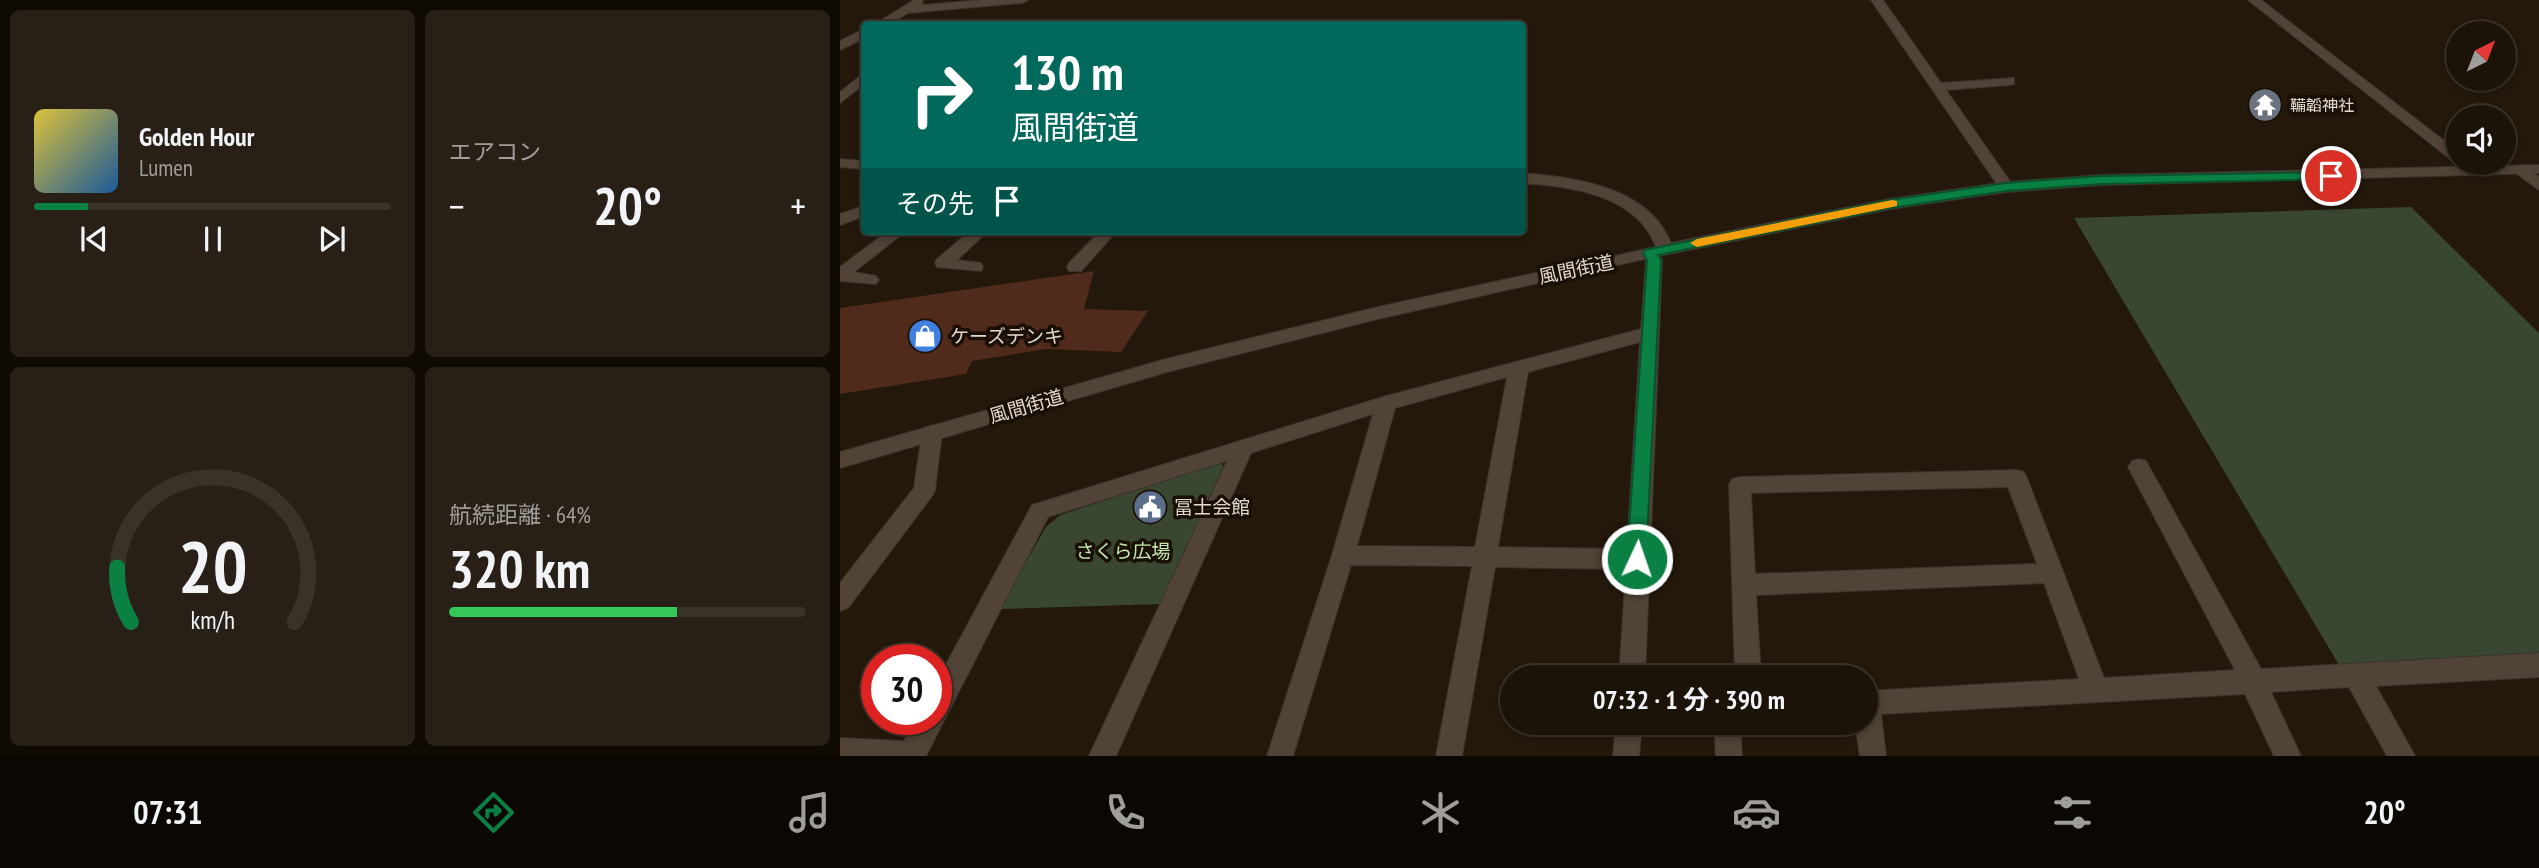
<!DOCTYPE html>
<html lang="ja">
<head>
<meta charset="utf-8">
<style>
  body { margin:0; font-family:"PT Sans Narrow","Noto Sans JP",sans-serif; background:#282016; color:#f1f3f6; height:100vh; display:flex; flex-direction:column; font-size:26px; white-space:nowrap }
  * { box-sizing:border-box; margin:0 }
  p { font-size:23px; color:#a09e9c }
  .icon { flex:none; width:38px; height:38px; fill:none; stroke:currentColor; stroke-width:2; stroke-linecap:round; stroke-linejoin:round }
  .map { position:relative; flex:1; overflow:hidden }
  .panel { display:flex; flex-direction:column; gap:10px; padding:10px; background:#0f0a04; width:840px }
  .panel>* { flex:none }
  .top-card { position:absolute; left:21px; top:21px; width:665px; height:214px; border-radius:7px; box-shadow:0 4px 10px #0003,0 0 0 2px #393229; background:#00695c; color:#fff; overflow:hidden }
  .needle { width:46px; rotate:42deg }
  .buttons { position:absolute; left:1606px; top:21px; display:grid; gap:14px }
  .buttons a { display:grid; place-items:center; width:70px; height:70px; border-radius:50%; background:#1b1208; box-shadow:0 4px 10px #0003,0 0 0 2px #393229; font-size:35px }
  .speed { position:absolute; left:21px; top:644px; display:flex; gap:14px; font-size:35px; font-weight:700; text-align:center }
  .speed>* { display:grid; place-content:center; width:91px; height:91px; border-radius:50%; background:#1b1208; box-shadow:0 4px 10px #0003,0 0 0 2px #393229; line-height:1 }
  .speed .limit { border:10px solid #d22; background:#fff; color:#111 }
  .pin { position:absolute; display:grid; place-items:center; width:60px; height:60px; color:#fff; margin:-30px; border:4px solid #fff; border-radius:50%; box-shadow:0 2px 7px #0007 }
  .me { position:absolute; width:77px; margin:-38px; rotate:3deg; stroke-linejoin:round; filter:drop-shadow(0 0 5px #0008) }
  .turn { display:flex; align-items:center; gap:24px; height:147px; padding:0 35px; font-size:32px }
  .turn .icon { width:91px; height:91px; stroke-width:2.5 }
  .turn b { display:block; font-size:49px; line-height:60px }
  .then { display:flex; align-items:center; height:66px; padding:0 35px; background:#0003; gap:14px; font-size:26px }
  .big { font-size:52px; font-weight:700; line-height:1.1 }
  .panel .card { flex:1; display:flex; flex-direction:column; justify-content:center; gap:10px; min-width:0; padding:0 24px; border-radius:10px; background:#282016 }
  .panel .dial { align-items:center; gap:0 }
  .dial svg { height:182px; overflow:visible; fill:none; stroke:#393229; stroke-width:7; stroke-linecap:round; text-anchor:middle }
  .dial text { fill:#f1f3f6; stroke:none }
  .song { display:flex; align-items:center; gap:21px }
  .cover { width:84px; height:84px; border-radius:10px; background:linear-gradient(135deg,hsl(50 70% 55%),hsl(210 70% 35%)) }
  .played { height:7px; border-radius:4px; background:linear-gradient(90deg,#0b8043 15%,#393229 15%) }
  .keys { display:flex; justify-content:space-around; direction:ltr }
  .heat { display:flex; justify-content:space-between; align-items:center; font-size:38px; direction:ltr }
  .charge { height:10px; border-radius:5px; background:linear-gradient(90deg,#34c759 64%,#393229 0) }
  .panel .tiles { flex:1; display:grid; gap:10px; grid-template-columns:repeat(2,1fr) }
  .trip { position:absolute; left:660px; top:665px; width:378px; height:70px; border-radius:35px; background:#1b1208; box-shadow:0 4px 10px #0003,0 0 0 2px #393229; font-weight:700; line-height:70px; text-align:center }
  .menu { display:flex; height:112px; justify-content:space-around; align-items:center; background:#0b0703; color:#a09e9c }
  .menu .icon { width:49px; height:49px }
  .menu .on { color:#0b8043 }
  .menu b { font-size:32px; color:#f1f3f6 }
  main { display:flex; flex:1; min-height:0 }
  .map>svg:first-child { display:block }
</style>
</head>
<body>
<main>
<section class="panel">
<div class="tiles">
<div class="card">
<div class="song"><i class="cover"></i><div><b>Golden Hour</b><p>Lumen</p></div></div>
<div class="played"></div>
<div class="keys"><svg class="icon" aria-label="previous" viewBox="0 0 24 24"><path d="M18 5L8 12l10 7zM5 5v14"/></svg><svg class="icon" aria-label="pause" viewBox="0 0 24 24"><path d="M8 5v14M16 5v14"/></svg><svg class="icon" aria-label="next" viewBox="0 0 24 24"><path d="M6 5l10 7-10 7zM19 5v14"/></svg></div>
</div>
<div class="card"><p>エアコン</p>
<div class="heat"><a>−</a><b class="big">20°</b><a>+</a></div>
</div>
<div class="card dial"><svg viewBox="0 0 100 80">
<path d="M14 69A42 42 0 1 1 86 69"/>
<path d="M14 69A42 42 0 0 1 8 45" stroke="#0b8043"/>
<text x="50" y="56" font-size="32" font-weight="700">20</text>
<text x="50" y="72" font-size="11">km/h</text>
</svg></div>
<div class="card"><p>航続距離 · 64%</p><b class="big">320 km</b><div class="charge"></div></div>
</div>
</section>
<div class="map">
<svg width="1699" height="756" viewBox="0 0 1699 756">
  <rect width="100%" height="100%" fill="#24180b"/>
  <g fill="#394730">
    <polygon points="1571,207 1699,333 1699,655 1499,665 1234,218"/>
    <polygon points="377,463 384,465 320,604 159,609 206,527 220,515"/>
  </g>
  <polygon fill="#502a1a" points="254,271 244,309 308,311 281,352 206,349 132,361 126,374 0,394 0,308"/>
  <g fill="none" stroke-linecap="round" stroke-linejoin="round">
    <g stroke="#3b332e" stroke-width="2">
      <g id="minor">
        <polygon points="74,0 83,0 82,5 142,0 188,0 182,3 68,13 49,24 35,24"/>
        <polygon points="1031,0 1043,0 1101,83 1174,78 1174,84 1169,85 1106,90 1174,187 1171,190 1161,190"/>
        <polygon points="24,29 24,38 0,50 0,41"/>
        <polygon points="24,73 24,84 0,103 0,92"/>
        <polygon points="1681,165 1699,177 1699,190 1676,173 1673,170 1676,167"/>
        <polygon points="24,206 24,216 0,225 0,214"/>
        <polygon points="48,231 66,231 14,272 36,276 39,280 36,284 0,281 0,267"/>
        <polygon points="130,231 148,231 117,260 141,263 143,267 141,271 97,267 95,263 97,259"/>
        <polygon points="260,231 277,231 241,271 229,271 227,267 229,263"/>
        <path d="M809,248L815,249L822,260L805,677H779L786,569L655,567L622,756H596L632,566L511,565L453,756H427L492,555L533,414L411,453L276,756H249L387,461L208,517L86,756H0V738L64,741L77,719H96V683L192,505L546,396L801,329L806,260L801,253ZM800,342L787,549L658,547L688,372ZM667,377L635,547L517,546L555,408Z"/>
        <polygon points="92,425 99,428 102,433 95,490 92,496 8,608 0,611 0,583 74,488 82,433 85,428"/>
        <path d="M1299,459L1306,461L1421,669L1699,653V677L1536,686L1575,756H1547L1509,687L1431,692L1461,756H1434L1405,694L1041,714L1046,756H1020L1015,723H1026V691L1239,679L1204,583L916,595L921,677H895L889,485L892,479L900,477L1176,470L1184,472L1187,478L1264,678L1395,670L1288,467L1292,461ZM1168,487L1197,564L915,574L911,493Z"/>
        <polygon points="776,723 802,723 799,756 773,756"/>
        <polygon points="874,723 900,723 902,756 876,756"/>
      </g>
    </g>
    <g stroke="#3b332e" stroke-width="2">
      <g id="tertiary">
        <polygon points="1408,0 1421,0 1619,152 1619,163 1622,163 1614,162"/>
        <polygon points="0,159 24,161 24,169 0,167"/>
        <path d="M1699,165V173L1262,185L1166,192L1050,209L809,258L538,319L327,372L0,468V452L326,359L538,307L816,247C797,195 731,186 682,183V173C735,177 809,187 831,243L1050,199L1166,182L1262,175Z"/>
      </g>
    </g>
    <use href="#minor" fill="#514335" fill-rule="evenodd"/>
    <use href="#tertiary" fill="#514335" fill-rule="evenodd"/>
  </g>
  <polygon fill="#0b8043" stroke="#07532c" stroke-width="2" points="1491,172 1497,176 1495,179 1262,184 1166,191 1050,208 818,255 821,260 806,559 803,565 797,567 790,565 787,559 807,260 803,253 805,250 1050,200 1166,183 1262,176"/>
  <polygon fill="#f59e0b" points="1052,200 1057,201 1057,206 857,247 850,243 857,239"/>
  <defs>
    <g id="temple-disc" transform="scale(1.75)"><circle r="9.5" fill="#6b7280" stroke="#1a0f04"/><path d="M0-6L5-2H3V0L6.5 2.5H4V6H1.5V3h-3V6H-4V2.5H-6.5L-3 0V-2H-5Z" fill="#fff"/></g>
    <g id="shop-disc" transform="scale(1.75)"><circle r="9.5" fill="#3f7fe0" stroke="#1a0f04"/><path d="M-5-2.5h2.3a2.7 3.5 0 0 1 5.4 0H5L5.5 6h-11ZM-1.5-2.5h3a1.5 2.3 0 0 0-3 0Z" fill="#fff"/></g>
    <g id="civic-disc" transform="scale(1.75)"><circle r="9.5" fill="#5c6f8a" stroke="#1a0f04"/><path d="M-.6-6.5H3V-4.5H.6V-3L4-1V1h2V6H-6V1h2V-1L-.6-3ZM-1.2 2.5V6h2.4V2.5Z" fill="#fff"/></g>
  </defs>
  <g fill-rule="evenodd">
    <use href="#temple-disc" x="1425" y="105"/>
    <use href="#shop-disc" x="85" y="336"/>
    <use href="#civic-disc" x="310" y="507"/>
  </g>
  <g text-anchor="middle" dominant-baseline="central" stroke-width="7" stroke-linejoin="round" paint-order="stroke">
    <g font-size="16" fill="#e0d8cf" stroke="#1a0f04" text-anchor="start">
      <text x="1450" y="105">鞴韜神社</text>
    </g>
    <g font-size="19" fill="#e0d8cf" stroke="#1a0f04">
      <text transform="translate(736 269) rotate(-12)">風間街道</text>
      <text transform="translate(186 406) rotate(-16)">風間街道</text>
    </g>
    <g font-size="19" fill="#e0d8cf" stroke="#1a0f04" text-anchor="start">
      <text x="110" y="336">ケーズデンキ</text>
      <text x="334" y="507">冨士会館</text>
    </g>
    <g font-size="19" fill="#c3e8a9" stroke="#1a0f04">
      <text x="283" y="551">さくら広場</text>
    </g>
  </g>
</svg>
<div class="buttons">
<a><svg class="needle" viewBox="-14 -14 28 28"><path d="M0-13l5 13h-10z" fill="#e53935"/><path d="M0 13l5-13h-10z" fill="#a09e9c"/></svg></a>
<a><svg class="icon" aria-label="sound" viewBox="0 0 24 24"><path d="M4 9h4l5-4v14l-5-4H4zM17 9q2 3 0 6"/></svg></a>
</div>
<div class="speed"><div class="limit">30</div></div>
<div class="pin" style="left:1491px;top:176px;background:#d93025"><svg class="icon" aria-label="arrive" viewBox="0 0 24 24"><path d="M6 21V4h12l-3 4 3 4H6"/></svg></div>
<svg class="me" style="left:797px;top:559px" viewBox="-20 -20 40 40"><circle r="17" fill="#0b8043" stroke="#fff" stroke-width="3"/><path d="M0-11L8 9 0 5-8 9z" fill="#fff"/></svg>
<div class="trip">07:32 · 1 分 · 390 m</div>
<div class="top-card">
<div class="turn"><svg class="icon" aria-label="right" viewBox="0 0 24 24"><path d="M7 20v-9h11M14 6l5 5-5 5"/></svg><div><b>130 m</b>風間街道</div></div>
<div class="then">その先<svg class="icon" aria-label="arrive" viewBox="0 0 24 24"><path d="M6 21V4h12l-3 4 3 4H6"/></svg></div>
</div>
</div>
</main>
<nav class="menu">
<b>07:31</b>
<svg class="icon on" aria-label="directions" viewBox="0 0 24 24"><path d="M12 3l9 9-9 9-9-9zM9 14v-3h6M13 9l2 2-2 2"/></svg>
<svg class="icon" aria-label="music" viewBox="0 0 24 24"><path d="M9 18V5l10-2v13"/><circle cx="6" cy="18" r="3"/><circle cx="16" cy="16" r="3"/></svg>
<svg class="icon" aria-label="phone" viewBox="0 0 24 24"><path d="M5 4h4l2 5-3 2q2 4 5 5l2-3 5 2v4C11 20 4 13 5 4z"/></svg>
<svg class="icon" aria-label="climate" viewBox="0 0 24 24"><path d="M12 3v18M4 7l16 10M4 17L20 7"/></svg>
<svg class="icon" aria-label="car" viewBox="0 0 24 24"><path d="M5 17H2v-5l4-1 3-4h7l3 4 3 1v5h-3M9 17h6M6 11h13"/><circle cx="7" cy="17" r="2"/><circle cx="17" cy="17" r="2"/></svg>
<svg class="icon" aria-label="filters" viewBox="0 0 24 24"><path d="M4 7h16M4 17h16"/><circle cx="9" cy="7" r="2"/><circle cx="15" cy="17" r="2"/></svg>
<b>20°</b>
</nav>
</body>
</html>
